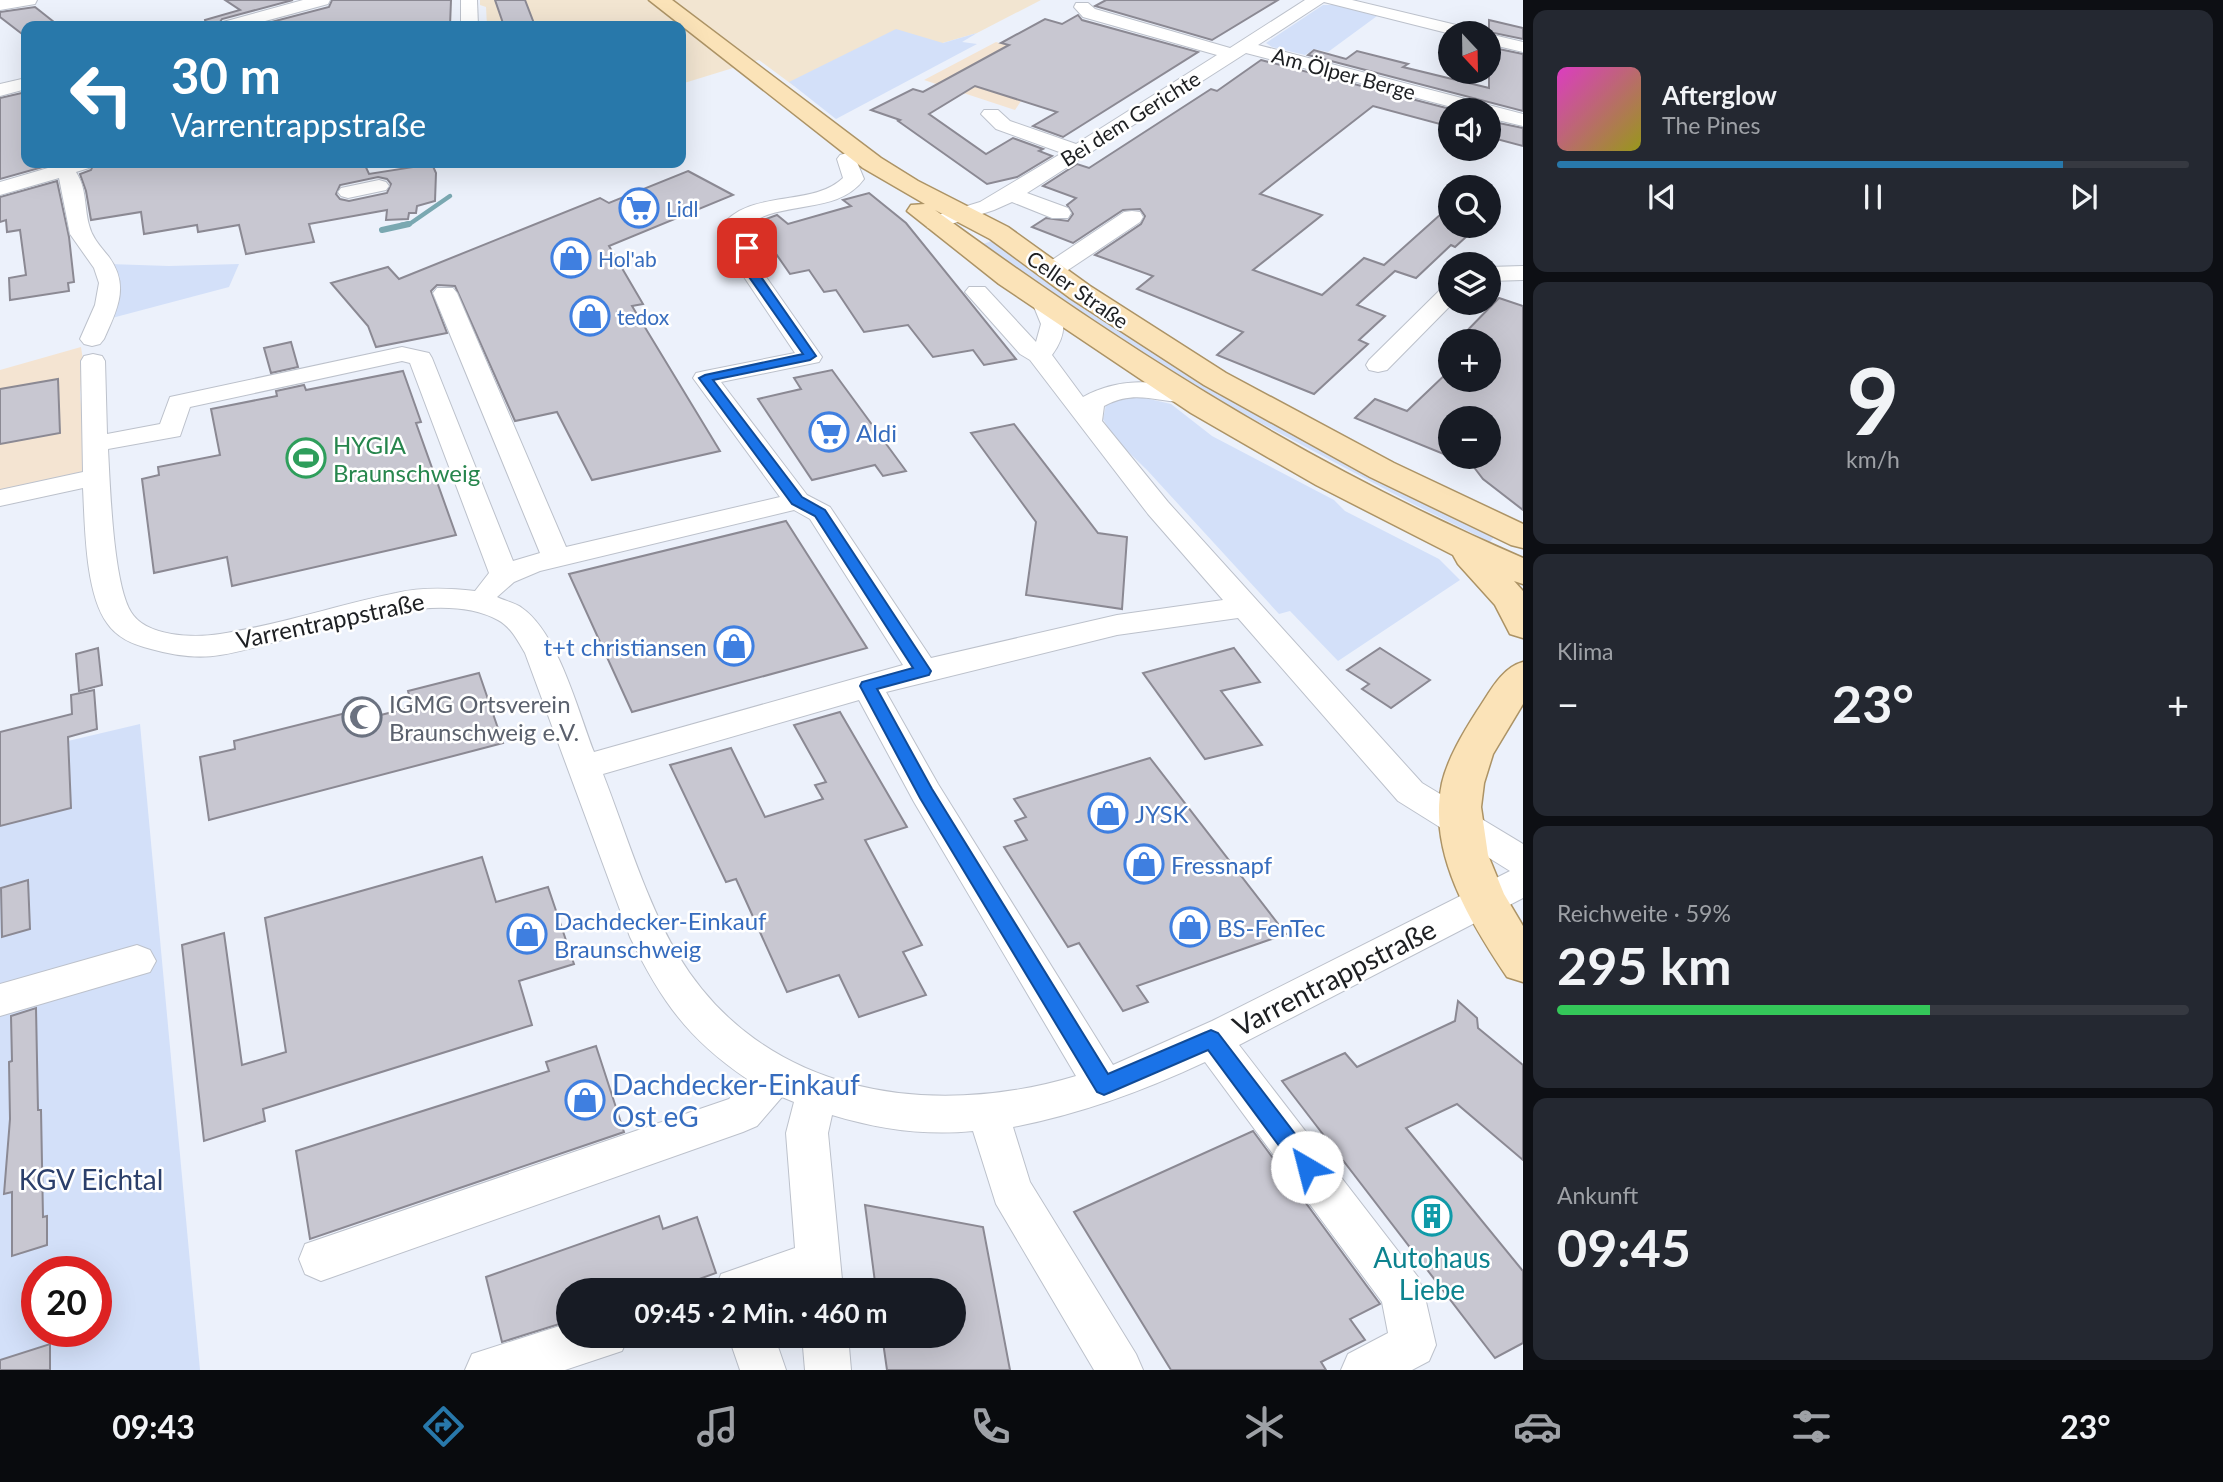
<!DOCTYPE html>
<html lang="de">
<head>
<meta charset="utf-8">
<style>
  body { margin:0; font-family:Lato,sans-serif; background:#242831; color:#f1f3f6; height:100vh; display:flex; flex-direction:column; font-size:26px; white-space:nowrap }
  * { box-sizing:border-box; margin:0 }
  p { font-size:23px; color:#9ea1a6 }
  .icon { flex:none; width:38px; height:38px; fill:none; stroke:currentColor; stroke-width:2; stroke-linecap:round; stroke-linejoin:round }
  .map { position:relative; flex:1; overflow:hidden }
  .details { display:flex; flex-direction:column; gap:10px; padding:10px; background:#0d0f14; width:700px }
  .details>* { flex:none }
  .top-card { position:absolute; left:21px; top:21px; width:665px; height:147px; border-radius:14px; box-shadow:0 7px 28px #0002; background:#2878aa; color:#fff; overflow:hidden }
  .needle { width:46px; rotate:158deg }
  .buttons { position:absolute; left:1438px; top:21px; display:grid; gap:14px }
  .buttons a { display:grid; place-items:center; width:63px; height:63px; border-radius:50%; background:#171b24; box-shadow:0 7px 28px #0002; font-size:35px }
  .speed { position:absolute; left:21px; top:1256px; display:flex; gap:14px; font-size:35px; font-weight:700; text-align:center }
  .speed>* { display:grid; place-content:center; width:91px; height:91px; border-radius:50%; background:#171b24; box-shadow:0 7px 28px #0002; line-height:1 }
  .speed .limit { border:10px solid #d22; background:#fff; color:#111 }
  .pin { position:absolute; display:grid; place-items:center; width:60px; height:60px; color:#fff; margin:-30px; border-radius:14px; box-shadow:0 4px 10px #0006 }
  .me { position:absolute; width:77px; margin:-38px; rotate:323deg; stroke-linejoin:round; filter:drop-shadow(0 0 5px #0008) }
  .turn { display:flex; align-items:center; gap:24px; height:147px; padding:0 35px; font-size:32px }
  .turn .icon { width:91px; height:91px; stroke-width:2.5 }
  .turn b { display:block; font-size:49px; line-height:60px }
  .big { font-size:52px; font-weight:700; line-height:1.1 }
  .details .card { flex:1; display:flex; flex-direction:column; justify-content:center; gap:10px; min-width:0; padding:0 24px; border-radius:14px; background:#242831 }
  .details .dial { align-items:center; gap:0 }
  .dial b { font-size:91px; line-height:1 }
  .song { display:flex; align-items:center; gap:21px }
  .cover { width:84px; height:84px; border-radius:10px; background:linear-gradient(135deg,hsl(310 70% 55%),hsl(60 70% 35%)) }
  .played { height:7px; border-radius:4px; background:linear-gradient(90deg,#2878aa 80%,#363941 80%) }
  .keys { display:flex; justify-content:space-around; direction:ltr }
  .heat { display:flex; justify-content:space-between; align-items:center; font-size:38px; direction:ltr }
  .charge { height:10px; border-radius:5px; background:linear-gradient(90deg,#34c759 59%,#363941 0) }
  .trip { position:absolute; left:556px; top:1278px; width:410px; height:70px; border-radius:35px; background:#171b24; box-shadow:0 7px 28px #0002; font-weight:700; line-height:70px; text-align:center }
  .menu { display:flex; height:112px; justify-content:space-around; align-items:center; background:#090b0e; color:#9ea1a6 }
  .menu .icon { width:49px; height:49px }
  .menu .selected { color:#2878aa }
  .menu b { font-size:32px; color:#f1f3f6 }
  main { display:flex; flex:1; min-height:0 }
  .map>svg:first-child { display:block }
</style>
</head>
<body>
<main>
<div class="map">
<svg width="1523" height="1370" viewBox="0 0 1523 1370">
  <rect width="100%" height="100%" fill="#ecf1fb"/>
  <g fill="#f4e4d2">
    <polygon points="996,42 1033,53 1086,72 1032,104 1021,101 1015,110 924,80"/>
    <polygon points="81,347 83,360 80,394 87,473 0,492 0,370"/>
  </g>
  <polygon fill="#f2e5d1" points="480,0 1041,0 977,33 794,86 759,60 681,84 681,26 487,26 486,7 480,5"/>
  <g fill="#d3e0f9" fill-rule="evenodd">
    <polygon points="1323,5 1335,5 1377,16 1328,52 1314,49 1305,55 1272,47 1266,43"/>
    <polygon points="896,29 943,43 977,33 962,42 977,44 836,119 789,82"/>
    <polygon points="995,240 1496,535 1490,542 1415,505 1187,384 977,246"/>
    <polygon points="109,264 169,266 239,264 229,287 112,318"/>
    <polygon points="1132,395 1171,404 1212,436 1334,500 1345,511 1439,559 1460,580 1338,661 1290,611 1279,614 1147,470 1114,438 1103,419 1106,405"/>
    <path d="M140,724L200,1370H0V757ZM37,1272H96V1332H37Z"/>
  </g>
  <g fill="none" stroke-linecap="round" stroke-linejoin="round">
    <polyline stroke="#7aa8b1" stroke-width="4.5" points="401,225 411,223 450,196"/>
    <polyline stroke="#7aa8b1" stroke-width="6" points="382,230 409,224"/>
  </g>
  <g fill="#c8c7d1" stroke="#8b8993" stroke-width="2" fill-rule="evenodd">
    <polygon points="225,0 293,0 222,19 217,26 206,26 205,20 240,10"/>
    <polygon points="332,0 451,0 450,26 256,26 329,7"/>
    <polygon points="495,0 525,0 535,26 504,26"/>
    <polygon points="1106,0 1278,0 1212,40 1095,6"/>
    <polygon points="35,7 59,26 26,26 26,37 0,17 0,12"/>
    <polygon points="1078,15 1082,20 1198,52 1063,137 1033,126 1057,112 975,86 929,114 986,154 1013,138 1043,149 1039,151 1052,156 1017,177 987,184 898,121 900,120 871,110 913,89 923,92 1009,45 1001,43 1045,19 1062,24"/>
    <polygon points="1489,20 1523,28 1523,39 1489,32"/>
    <polygon points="1489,47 1523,54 1523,111 1308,55 1314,50 1346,59 1357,51 1408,64 1403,67 1489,88"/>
    <polygon points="1261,60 1454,110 1451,110 1451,127 1373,106 1260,194 1322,215 1253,270 1322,295 1364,258 1384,265 1451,205 1451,226 1478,226 1455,247 1451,245 1416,278 1395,271 1357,305 1385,316 1359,340 1368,344 1314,394 1217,355 1243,332 1137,289 1153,276 1095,255 1141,224 1145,216 1140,209 1123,210 1073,243 1032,227 1046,218 1068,221 1073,214 1067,205 1076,198 1043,186 1077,164 1089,168 1211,89 1217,91"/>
    <polygon points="26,92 26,163 57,163 0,179 0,98"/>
    <polygon points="1489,121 1523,128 1523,146 1489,137"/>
    <path d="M94,163H364L369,174L432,164L436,173L435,201L417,206L416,213H409L408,219L386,220L387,210L309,224L314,242L246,254L239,225L198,232L197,225L144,234L141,212L91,220L86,191L80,174L91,170ZM378,177L387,179L391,184L387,193L349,201L340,199L336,194L340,185Z"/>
    <polygon points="688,171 733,195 609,246 643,304 632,306 720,451 592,480 557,412 515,421 455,286 437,285 431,291 447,333 376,347 368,326 331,283 388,267 399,279 600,198 609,203"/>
    <polygon points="57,181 69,237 74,282 68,283 69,291 10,300 9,278 26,275 20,230 7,232 6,220 0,222 0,197"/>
    <polygon points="869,193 906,223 1016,359 984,365 973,350 933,357 908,325 864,332 836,290 824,292 809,270 790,274 765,238 758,222 777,215 788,224 851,206 843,200"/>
    <polygon points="1499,298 1523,306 1523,510 1483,479 1473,466 1451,457 1489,457 1489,418 1451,418 1451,457 1355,418 1375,399 1407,411 1451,369 1451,380 1489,380 1489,341 1457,341"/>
    <polygon points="291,342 298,367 271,373 264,348"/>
    <polygon points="832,370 840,381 906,471 883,476 875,465 812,480 758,399 801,389 794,378"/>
    <polygon points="403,371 421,422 416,423 456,535 232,586 227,557 154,573 142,479 159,475 158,467 220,455 211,409 277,396 276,391 304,385 306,390"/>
    <polygon points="58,379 60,433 0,444 0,389"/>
    <polygon points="1014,424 1098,533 1127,537 1122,609 1026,595 1036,522 971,433"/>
    <polygon points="786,521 867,648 632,712 569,574"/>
    <polygon points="98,648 102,685 79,691 76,654"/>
    <polygon points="1234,648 1260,682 1221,691 1262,745 1205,759 1143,673"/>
    <polygon points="1380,648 1430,680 1391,708 1362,689 1369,684 1347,670"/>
    <polygon points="479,673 503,743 209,820 200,757 235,749 234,741 370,707 373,717 412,707 408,691"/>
    <polygon points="94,690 97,729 68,737 71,808 0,826 0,732 72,714 71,695"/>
    <polygon points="840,712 907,827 865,840 922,945 903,952 926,995 859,1017 839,975 787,992 736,879 726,882 670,765 731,748 765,817 823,799 815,785 826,782 794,725"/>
    <polygon points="1150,758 1286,934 1137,986 1148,1002 1123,1011 1079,943 1068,947 1004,847 1027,840 1015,821 1026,817 1014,799"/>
    <polygon points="482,857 496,902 548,887 574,964 519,981 532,1025 263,1109 265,1121 204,1141 182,945 224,933 242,1065 286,1052 265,918"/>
    <polygon points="28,880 30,929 2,937 1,888"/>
    <polygon points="1458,1001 1477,1018 1478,1028 1523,1065 1523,1160 1457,1104 1406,1128 1523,1271 1523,1343 1495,1358 1282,1081 1345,1053 1357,1067 1455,1021"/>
    <polygon points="36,1008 38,1110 41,1110 43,1217 47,1216 47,1245 12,1256 12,1192 4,1194 10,1119 9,1062 12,1061 11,1016"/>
    <polygon points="596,1046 624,1132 310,1239 296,1151 549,1071 546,1062"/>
    <polygon points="1253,1131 1380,1304 1350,1319 1365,1340 1321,1362 1326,1370 1171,1370 1074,1212"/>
    <polygon points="865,1205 983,1227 1010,1370 887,1370 882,1335 954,1335 954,1290 876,1290"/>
    <polygon points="659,1216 663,1229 697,1217 716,1273 669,1290 569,1290 569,1321 502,1342 486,1277"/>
    <polygon points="50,1344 50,1370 0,1370 0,1360"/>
  </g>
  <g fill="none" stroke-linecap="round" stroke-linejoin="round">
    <g stroke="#bcc1cb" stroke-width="2">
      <g id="minor">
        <polygon points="0,0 37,0 35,4 0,10"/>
        <polygon points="303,0 330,0 328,4 247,26 220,26 223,22"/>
        <polygon points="461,0 477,0 478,26 461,26"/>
        <polygon points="1305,0 1352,0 1473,29 1476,33 1451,34 1324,2 1258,45 1523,114 1523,126 1489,118 1489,110 1463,110 1246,53 1027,193 1068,208 1071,213 1068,218 1052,218 1012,202 994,210 936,229 928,228 925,223 928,218 980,202 1062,153 996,129 981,114 984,110 998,110 1010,121 1076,144 1217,55 1083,17 1074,7 1076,3 1088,3 1095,9 1230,48"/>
        <polygon points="1489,34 1523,42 1523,52 1489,44"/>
        <polygon points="26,78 26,89 0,96 0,84"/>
        <path d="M847,153L854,155L864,179C837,217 776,198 743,229L758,248L764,274L822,357L819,362L721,382L807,495L830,507L931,658L1117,615L1223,600L1148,514L1030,360L1020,354L965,292L969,287H985L1036,342L1041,324L1032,302L1036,297H1052C1067,319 1067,334 1052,355L1083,397C1119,377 1157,380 1196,390L1200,395L1196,400C1164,408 1141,386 1104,406L1102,421L1168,502L1422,783L1523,844V898L1239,1045L1418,1277L1424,1293L1436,1345L1429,1361L1412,1370H1341L1348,1354L1388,1333L1382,1302L1205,1062C1143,1091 1081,1114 1013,1127L1030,1182L1136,1354L1143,1370H1094L996,1204L973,1131C925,1136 878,1129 832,1115L828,1133L843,1290H715L721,1274L795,1248L786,1133L794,1102L782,1097L757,1126L743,1132L321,1281L305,1274L299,1259L305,1244L729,1099L747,1079C688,1039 661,1001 630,937L525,653C518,641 511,627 498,620C429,582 295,643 220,655C198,659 172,655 151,649C134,645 117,638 107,623C85,593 85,525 83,488L0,506V490L83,472L81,361L84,356L93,354L102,356L105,361L107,434L160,424L170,397L402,347L429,353L432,358L513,561L540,553L433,293L437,288H453L457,293L566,547L780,497L693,378L696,373L705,371L795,353L742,274L736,249L720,228C748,188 812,208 843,178L837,159L840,155ZM402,361L410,363L489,573L475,591C448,588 422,587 396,593C337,605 279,625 220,634C194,638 146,637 131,612C113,583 110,485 108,449L180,436L190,407ZM794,510L810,519L903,665L594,752C578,711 558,633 522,608C516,603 505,601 497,597L514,582L540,571ZM1238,618L1398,801L1510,871L1212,1021L1113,1065L938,784L886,692L1117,635ZM859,700L914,802L1076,1076C929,1120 762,1095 678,955C647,904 625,830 603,774Z"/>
        <path d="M65,163L92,164L89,168L76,172C87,189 84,206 89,225C92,238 101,247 109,257C130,286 117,310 104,339L100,344L92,346L84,344L80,339L95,305L99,283L94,268L70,234L59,178L0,195V182Z"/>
        <polygon points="379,180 386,182 389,186 386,190 348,198 341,196 338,192 341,188"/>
        <polygon points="1132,211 1140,212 1143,217 1140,222 1059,276 1043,276 1040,271 1043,266 1124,212"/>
        <polygon points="1523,266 1523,280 1489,281 1489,267"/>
        <polygon points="1451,285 1451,303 1453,303 1387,370 1378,372 1369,370 1366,365 1369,360 1443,287"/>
        <polygon points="137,945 150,950 156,961 150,972 0,1016 0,984"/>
        <polygon points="569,1323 569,1335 629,1335 622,1351 565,1370 465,1370 472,1354"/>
        <polygon points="728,1335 774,1335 786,1370 740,1370"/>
        <polygon points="802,1335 848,1335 851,1370 805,1370"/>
      </g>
    </g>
    <g stroke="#ac9365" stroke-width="3">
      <g id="major">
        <path d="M649,0H672L881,158L918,181L1008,227L1090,286L1226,373L1394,463L1523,524V548L1511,545L1370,477L1204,385L1070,298L990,239L935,210C1122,347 1310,466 1523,558V584L1514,581L1523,591V638L1510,634L1495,605L1458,564L1453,555L1316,485L1191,413L999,284L907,211L911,205L925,204L863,168Z"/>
        <path d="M1523,662V704L1493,754L1484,783L1481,807L1488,855L1504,894L1523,926V982L1507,977C1470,922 1427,852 1442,783C1448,758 1463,733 1477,711C1490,692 1501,668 1523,662Z"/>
      </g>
    </g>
    <use href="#minor" fill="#fff" fill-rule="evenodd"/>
    <use href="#major" fill="#fbe3b8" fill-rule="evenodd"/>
  </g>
  <polygon fill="#1a73e8" stroke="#114b97" stroke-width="2" points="747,245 753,248 759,274 816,356 810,360 713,380 802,497 825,510 931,671 929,675 877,689 932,789 1108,1074 1204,1033 1211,1030 1218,1033 1315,1160 1318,1167 1315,1174 1307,1177 1300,1174 1208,1050 1111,1092 1104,1095 1097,1092 920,798 860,686 862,682 913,668 815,516 792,504 699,378 705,375 803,354 747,274 741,248"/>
  <defs>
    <g id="supermarket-ring" transform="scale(2.0125)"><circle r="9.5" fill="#fff" stroke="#3f7fe0" stroke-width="1.5"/><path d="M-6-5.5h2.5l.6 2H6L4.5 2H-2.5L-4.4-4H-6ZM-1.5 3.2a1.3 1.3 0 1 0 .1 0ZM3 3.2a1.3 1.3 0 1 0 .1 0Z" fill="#3f7fe0"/></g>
    <g id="shop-ring" transform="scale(2.0125)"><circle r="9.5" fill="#fff" stroke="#3f7fe0" stroke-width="1.5"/><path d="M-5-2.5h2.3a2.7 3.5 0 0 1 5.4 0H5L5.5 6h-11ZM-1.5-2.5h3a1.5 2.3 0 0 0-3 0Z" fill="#3f7fe0"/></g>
    <g id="stadium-ring" transform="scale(2.0125)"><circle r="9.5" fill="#fff" stroke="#2e9e5b" stroke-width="1.5"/><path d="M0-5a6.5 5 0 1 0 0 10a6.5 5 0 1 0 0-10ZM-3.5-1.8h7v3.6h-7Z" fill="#2e9e5b"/></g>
    <g id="mosque-ring" transform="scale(2.0125)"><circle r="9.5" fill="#fff" stroke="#6b7280" stroke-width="1.5"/><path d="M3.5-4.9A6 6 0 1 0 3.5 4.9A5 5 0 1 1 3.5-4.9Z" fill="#6b7280"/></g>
    <g id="building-ring" transform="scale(2.0125)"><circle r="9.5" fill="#fff" stroke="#0f9aa8" stroke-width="1.5"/><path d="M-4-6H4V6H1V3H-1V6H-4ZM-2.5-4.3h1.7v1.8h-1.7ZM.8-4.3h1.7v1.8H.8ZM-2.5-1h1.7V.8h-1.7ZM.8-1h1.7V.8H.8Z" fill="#0f9aa8"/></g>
  </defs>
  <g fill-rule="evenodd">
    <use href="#supermarket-ring" x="639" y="208"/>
    <use href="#shop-ring" x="571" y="258"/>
    <use href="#shop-ring" x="590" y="316"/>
    <use href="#supermarket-ring" x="829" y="432"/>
    <use href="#stadium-ring" x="306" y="458"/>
    <use href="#shop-ring" x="734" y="646"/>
    <use href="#mosque-ring" x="362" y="717"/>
    <use href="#shop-ring" x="1108" y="813"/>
    <use href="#shop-ring" x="1144" y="864"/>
    <use href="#shop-ring" x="1190" y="927"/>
    <use href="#shop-ring" x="527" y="934"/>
    <use href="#shop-ring" x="585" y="1100"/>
    <use href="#building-ring" x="1432" y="1216"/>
  </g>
  <g text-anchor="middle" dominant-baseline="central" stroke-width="5" stroke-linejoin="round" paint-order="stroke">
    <g font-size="21" fill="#1d1f22" stroke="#fff">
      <text transform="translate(1344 73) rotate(15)">Am Ölper Berge</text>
      <text transform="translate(1130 118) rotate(-32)">Bei dem Gerichte</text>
      <text transform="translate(1078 289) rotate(35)">Celler Straße</text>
    </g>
    <g font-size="21" fill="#366cbe" stroke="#fff" text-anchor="start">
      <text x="666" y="208">Lidl</text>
      <text x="598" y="258">Hol'ab</text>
      <text x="617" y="316">tedox</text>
    </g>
    <g font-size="24" fill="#366cbe" stroke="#fff" text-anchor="start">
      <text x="856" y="432">Aldi</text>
      <text x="707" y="646" text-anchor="end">t+t christiansen</text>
      <text x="1135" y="813">JYSK</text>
      <text x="1171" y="864">Fressnapf</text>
      <text x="554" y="920">Dachdecker-Einkauf<tspan x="554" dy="28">Braunschweig</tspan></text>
      <text x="1217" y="927">BS-FenTec</text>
    </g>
    <g font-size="24" fill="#27864d" stroke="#fff" text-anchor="start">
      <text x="333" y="444">HYGIA<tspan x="333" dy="28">Braunschweig</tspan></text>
    </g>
    <g font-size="24" fill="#1d1f22" stroke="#fff">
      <text transform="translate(330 620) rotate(-12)">Varrentrappstraße</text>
    </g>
    <g font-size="24" fill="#5b616d" stroke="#fff" text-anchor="start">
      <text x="389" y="703">IGMG Ortsverein<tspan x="389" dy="28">Braunschweig e.V.</tspan></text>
    </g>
    <g font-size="28" fill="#1d1f22" stroke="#fff">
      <text transform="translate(1334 977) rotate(-27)">Varrentrappstraße</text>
    </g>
    <g font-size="28" fill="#366cbe" stroke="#fff" text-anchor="start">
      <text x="612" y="1084">Dachdecker-Einkauf<tspan x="612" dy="32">Ost eG</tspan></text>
    </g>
    <g font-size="28" fill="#2b3f6b" stroke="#fff">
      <text x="91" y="1179">KGV Eichtal</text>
    </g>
    <g font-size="28" fill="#0d838f" stroke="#fff">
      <text x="1432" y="1257">Autohaus<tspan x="1432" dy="32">Liebe</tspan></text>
    </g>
  </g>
</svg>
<div class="buttons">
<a><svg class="needle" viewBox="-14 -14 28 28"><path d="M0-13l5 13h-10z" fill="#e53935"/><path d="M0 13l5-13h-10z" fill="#9ea1a6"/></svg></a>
<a><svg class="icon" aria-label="sound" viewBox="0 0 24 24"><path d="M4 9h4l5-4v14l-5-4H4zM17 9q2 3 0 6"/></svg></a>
<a><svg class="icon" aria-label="search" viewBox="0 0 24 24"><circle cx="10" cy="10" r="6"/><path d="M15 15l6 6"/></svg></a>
<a><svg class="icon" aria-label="layers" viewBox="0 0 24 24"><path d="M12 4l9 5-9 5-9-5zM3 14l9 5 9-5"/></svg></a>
<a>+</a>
<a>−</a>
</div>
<div class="speed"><div class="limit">20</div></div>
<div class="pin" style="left:747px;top:248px;background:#d93025"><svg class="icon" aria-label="arrive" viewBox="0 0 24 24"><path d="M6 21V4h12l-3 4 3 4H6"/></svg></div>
<svg class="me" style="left:1307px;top:1167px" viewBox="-20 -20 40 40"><circle r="19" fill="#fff"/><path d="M0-13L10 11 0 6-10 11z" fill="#1a73e8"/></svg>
<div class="trip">09:45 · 2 Min. · 460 m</div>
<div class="top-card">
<div class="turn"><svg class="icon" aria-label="left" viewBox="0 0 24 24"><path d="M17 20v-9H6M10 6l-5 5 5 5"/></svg><div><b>30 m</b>Varrentrappstraße</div></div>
</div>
</div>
<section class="details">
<div class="card">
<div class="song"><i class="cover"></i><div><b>Afterglow</b><p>The Pines</p></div></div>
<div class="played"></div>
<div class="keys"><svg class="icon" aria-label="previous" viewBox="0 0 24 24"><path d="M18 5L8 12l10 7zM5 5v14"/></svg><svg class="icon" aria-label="pause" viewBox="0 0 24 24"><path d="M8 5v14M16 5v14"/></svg><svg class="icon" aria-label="next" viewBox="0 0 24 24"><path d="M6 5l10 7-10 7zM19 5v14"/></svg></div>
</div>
<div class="card dial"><b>9</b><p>km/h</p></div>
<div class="card"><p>Klima</p>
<div class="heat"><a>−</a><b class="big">23°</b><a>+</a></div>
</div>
<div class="card"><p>Reichweite · 59%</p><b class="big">295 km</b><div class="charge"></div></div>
<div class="card"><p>Ankunft</p><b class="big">09:45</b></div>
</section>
</main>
<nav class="menu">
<b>09:43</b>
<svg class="icon selected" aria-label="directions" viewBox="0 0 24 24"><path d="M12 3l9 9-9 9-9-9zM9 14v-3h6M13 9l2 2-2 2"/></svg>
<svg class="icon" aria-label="music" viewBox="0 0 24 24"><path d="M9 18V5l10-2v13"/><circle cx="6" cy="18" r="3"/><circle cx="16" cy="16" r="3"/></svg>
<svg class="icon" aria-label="phone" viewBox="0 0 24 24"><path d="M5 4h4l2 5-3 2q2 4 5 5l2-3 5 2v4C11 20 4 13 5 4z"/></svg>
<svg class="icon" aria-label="climate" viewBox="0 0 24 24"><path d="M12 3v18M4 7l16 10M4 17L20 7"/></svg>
<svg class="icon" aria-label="car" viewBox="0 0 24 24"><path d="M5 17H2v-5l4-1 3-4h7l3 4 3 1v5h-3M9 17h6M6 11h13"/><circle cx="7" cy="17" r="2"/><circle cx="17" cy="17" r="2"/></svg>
<svg class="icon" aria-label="filters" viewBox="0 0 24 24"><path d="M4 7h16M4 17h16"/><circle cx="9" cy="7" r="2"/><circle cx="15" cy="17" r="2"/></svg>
<b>23°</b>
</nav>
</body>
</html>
